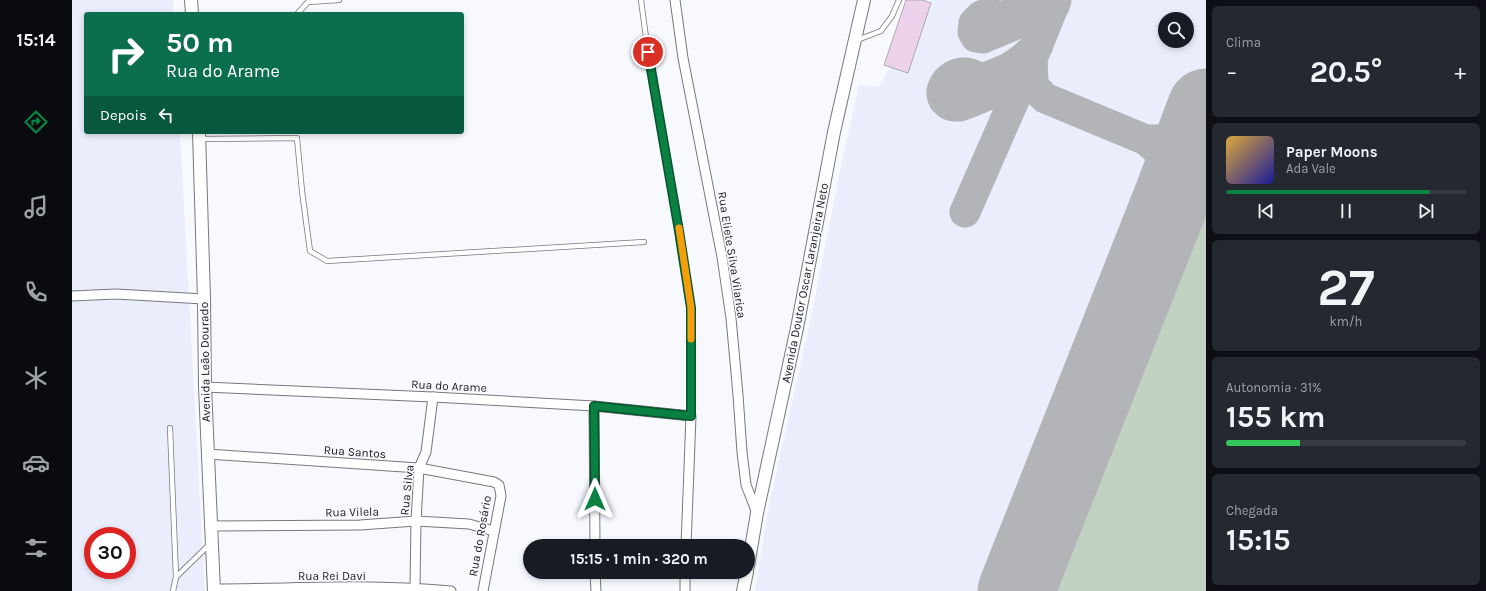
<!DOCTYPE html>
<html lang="pt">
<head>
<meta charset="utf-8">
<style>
  body { margin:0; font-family:Karla,sans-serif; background:#242831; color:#f1f3f6; height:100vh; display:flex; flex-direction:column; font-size:15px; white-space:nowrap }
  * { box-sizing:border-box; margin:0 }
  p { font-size:13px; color:#9ea1a6 }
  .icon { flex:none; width:22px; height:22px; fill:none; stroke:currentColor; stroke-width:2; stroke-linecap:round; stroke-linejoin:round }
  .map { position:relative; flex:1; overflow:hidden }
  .panel { display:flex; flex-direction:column; gap:6px; padding:6px; background:#0d0f14; width:280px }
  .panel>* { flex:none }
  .banner { position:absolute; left:12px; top:12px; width:380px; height:122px; border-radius:4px; box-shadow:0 2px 6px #0003; background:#0b6e4f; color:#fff; overflow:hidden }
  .buttons { position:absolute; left:1086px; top:12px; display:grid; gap:8px }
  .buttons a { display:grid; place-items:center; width:36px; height:36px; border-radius:50%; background:#171b24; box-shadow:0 2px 6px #0003; font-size:20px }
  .speed { position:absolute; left:12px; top:527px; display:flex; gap:8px; font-size:20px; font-weight:700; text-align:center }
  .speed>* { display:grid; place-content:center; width:52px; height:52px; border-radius:50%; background:#171b24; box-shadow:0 2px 6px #0003; line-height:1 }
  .speed .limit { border:6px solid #d22; background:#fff; color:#111 }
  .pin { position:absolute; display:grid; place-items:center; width:34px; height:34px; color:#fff; margin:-17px; border:2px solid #fff; border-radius:50%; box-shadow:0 1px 4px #0007 }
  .me { position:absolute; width:44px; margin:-22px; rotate:0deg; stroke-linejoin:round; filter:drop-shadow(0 0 3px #0008) }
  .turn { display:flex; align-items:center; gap:14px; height:84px; padding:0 16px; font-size:18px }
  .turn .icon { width:52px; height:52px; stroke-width:2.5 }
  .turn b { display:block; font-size:28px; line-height:34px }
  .then { display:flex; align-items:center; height:38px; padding:0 16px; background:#0003; gap:8px; font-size:15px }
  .big { font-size:30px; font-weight:700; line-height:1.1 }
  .panel .card { flex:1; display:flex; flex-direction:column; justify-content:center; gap:6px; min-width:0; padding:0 14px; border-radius:6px; background:#242831 }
  .panel .dial { align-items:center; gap:0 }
  .dial b { font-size:52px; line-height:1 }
  .song { display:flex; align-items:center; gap:12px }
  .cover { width:48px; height:48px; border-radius:6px; background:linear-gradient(135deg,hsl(40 70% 55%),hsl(240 70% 35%)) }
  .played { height:4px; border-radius:2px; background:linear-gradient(90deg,#0b8043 85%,#363941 85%) }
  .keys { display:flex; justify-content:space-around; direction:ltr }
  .heat { display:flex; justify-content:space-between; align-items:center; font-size:22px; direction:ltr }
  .charge { height:6px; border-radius:3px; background:linear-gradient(90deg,#34c759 31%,#363941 0) }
  .trip { position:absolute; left:451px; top:539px; width:232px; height:40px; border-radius:20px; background:#171b24; box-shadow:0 2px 6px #0003; font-weight:700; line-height:40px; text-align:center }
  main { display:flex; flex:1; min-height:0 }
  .tab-bar { display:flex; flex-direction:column; width:72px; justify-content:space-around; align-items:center; background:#090b0e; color:#9ea1a6 }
  .tab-bar .icon { width:28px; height:28px }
  .tab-bar .active { color:#0b8043 }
  .tab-bar b { font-size:18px; color:#f1f3f6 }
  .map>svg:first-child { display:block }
</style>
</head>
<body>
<main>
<nav class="tab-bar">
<b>15:14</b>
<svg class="icon active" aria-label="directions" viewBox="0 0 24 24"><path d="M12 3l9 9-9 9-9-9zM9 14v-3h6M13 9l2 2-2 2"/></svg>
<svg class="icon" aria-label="music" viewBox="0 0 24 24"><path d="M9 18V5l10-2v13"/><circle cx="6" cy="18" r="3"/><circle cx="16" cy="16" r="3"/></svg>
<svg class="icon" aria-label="phone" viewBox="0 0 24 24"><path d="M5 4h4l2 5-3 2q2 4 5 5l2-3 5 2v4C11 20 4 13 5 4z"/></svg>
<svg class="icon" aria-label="climate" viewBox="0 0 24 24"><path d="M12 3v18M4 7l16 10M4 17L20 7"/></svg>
<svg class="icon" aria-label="car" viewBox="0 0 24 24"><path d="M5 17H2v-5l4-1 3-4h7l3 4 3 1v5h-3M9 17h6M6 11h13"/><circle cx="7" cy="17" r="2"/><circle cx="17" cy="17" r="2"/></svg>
<svg class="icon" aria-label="filters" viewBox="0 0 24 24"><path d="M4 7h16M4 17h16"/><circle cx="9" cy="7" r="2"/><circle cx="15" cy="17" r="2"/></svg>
</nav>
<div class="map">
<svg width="1134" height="591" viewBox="0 0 1134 591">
  <rect width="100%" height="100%" fill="#f8f9ff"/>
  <g fill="#eaeefc" fill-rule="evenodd">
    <path d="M0,0H101V14H14V132H108L133,591H0ZM21,536H55V570H21Z"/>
    <path d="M834,0H1134V591H683L697,505L740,313L766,181L787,85L806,87L818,68L812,65ZM1093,19H1115V41H1093Z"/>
  </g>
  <polygon fill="#c1d2c3" points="1134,189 1134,591 975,591 1129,202"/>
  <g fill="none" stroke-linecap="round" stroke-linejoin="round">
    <g stroke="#b3b4b8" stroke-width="31">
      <polyline points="975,0 929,17 916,13 909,16 902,23 901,32 904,37 911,38 966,15 983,4"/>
      <polyline points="984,0 960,59 961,82 963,88 973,98 1074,140 1096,140 1113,133 1131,114"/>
      <path d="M1074,140C1085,150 1099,159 1101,175C1102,181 1101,188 1101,195"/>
      <path d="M893,212L960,59C952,69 945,79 935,86C927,90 896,104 887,106C883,106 878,106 875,103C862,93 876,74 890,73C897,72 903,76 910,79L937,68L949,60L966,45"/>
    </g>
    <polyline stroke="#b3b4b8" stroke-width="77" points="944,591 1101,195 1134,107"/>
  </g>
  <polygon fill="#ecd3eb" stroke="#aea8ad" points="834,0 850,0 859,3 836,73 812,65"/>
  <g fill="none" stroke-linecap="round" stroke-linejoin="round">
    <g stroke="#76787e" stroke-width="6">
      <g id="lane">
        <polyline points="569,0 574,37 607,231 619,308 619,416"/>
        <polyline points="225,14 236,2 267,0"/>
        <polyline points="785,40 809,31 820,16 827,0"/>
        <polyline points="129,139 225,138 230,191 238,251 255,261 572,242"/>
        <polyline points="98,428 104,577"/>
        <polyline points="101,591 104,577 138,544"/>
      </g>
    </g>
    <g stroke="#76787e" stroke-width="11">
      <g id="street">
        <polyline points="603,0 611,58 650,257 659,318 666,395 670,452 674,485 685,513"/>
        <polyline points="0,296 44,294 132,299"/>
        <polyline points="133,387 361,397 522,406 619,416 614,546"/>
        <polyline points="522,406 523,546"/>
        <polyline points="135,454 347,468 422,482 427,485 429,496 411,591"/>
        <polyline points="138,526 288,525 344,521 397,524 422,531"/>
        <polyline points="523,572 524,591"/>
        <polyline points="343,588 344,521 347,468 354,452 361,397"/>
        <path d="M142,589C221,589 300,583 379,591"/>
        <polyline points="613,591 613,572"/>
      </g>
    </g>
    <g stroke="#76787e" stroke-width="14">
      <g id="secondary">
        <polyline points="119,0 120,14"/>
        <polyline points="127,132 132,299 133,387 142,591"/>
        <polyline points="676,566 685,513 725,328 762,132 792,0"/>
        <polyline points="671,591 675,572"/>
      </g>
    </g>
    <use href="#lane" stroke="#fff" stroke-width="4.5"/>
    <use href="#street" stroke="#fff" stroke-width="9"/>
    <use href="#secondary" stroke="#fff" stroke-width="12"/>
  </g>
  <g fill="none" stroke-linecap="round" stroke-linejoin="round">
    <g stroke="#07532c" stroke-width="10">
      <polyline id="route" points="523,499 522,406 619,416 619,308 607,231 576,52"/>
    </g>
    <use href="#route" stroke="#0b8043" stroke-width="7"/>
    <polyline stroke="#f59e0b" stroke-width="7" points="607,228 619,308 619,339"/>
  </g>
  <g text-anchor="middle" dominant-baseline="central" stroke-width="3" stroke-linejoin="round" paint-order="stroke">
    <g font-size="12" fill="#1a1a1d" stroke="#f8f9ff">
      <text transform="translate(660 255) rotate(81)">Rua Eliete Silva Vilarica</text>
      <text transform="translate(733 283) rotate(-79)">Avenida Doutor Oscar Laranjeira Neto</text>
      <text transform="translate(133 362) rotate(-91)">Avenida Leão Dourado</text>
      <text transform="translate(377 386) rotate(3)">Rua do Arame</text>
      <text transform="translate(283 452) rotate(4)">Rua Santos</text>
      <text transform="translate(335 490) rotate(-84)">Rua Silva</text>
      <text transform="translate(280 512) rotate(-1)">Rua Vilela</text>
      <text transform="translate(408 536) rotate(-80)">Rua do Rosário</text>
      <text x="260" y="576">Rua Rei Davi</text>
    </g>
  </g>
</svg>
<div class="buttons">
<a><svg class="icon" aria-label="search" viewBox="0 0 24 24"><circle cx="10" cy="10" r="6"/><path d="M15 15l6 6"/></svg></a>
</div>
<div class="speed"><div class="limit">30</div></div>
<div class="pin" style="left:576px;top:52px;background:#d93025"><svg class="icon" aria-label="arrive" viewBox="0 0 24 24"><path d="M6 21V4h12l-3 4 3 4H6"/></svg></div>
<svg class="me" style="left:523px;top:499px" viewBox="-20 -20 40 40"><path d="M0-17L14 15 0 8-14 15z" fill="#0b8043" stroke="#fff" stroke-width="4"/></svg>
<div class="trip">15:15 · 1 min · 320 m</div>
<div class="banner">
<div class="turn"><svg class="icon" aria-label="right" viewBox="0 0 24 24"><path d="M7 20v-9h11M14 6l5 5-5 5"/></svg><div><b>50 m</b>Rua do Arame</div></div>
<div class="then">Depois<svg class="icon" aria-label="left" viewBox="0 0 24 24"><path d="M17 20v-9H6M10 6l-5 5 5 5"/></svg></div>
</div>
</div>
<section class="panel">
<div class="card"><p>Clima</p>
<div class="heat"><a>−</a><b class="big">20.5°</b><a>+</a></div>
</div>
<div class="card">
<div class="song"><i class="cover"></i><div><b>Paper Moons</b><p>Ada Vale</p></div></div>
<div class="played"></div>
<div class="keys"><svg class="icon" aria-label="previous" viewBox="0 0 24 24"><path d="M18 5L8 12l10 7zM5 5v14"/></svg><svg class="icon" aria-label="pause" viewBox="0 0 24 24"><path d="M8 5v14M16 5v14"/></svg><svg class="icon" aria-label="next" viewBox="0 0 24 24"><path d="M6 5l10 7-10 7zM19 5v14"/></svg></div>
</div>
<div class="card dial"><b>27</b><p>km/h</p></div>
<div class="card"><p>Autonomia · 31%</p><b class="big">155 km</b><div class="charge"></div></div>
<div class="card"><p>Chegada</p><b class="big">15:15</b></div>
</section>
</main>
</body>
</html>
